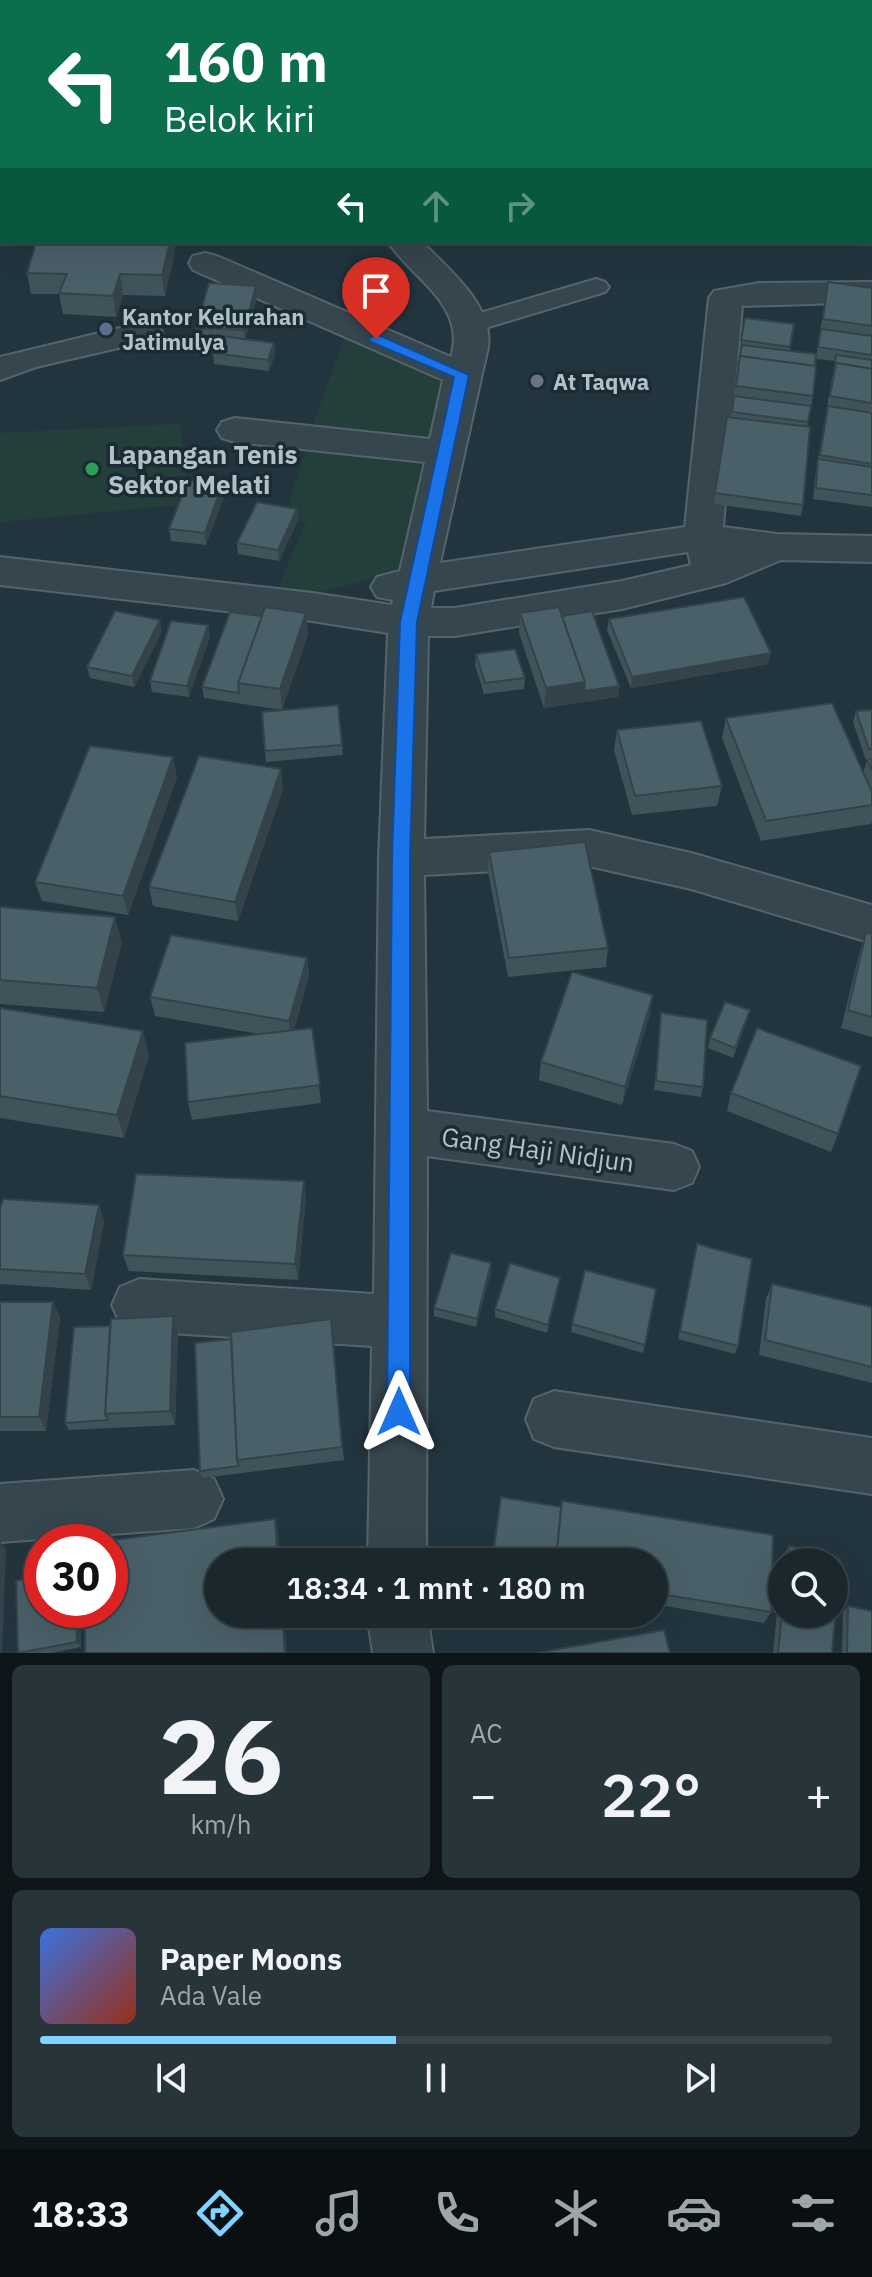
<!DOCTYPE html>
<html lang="id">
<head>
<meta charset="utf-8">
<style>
  body { margin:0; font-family:"IBM Plex Sans",sans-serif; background:#27343a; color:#f1f3f6; height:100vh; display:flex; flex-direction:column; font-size:30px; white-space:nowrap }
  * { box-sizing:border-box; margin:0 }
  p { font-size:26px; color:#9fa6aa }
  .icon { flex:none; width:44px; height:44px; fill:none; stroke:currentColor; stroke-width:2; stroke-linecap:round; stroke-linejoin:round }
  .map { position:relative; height:1653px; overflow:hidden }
  .details { display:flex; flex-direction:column; gap:12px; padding:12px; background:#0e1619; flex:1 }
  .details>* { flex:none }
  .hud { position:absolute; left:0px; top:0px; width:872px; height:244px; box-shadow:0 8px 32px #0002,0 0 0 2px #38444a; background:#0b6e4f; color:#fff; overflow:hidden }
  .buttons { position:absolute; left:768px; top:1548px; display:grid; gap:16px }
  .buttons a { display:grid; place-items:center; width:80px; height:80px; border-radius:50%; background:#1a282e; box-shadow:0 8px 32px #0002,0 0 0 2px #38444a; font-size:40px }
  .speed { position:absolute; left:24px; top:1524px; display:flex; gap:16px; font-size:40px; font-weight:700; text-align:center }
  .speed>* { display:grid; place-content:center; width:104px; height:104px; border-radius:50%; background:#1a282e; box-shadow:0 8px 32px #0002,0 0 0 2px #38444a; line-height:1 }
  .speed .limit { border:12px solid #d22; background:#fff; color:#111 }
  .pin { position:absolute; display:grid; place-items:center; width:68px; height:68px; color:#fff; margin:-82px -34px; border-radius:50% 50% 50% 0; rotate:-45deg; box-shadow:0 0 8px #0007 }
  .pin .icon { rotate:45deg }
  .me { position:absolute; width:88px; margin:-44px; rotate:0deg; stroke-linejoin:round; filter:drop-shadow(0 0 6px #0008) }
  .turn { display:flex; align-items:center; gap:28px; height:168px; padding:0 32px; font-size:36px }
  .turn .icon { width:104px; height:104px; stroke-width:2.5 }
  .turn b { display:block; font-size:56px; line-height:68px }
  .lanes { display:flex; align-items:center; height:76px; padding:0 32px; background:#0003; justify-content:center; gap:40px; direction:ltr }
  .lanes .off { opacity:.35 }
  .big { font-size:60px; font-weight:600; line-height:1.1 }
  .details .card { flex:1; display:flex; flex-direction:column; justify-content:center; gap:12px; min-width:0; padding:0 28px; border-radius:12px; background:#27343a }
  .details .dial { align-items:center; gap:0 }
  .dial b { font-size:104px; line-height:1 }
  .song { display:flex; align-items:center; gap:24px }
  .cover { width:96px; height:96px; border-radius:12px; background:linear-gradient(135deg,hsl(220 70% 55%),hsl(10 70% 35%)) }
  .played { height:8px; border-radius:4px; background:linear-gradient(90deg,#81d2fe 45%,#38444a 45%) }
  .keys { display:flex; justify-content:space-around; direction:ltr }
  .heat { display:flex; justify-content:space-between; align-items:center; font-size:44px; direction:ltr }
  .details .tiles { flex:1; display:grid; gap:12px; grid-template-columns:1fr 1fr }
  .card:last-child { grid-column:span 2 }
  .trip { position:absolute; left:204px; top:1548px; width:464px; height:80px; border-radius:40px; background:#1a282e; box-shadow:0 8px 32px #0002,0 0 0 2px #38444a; font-weight:600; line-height:80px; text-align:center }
  .dock { display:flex; height:128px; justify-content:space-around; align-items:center; background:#0a1012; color:#9fa6aa }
  .dock .icon { width:56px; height:56px }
  .dock .active { color:#81d2fe }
  .dock b { font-size:36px; color:#f1f3f6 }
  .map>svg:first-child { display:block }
</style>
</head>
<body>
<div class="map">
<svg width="872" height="1653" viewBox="0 0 872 1653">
  <rect width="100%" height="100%" fill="#22353e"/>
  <g fill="#243f3b">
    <polygon points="345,336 450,378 435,443 312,428"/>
    <polygon points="180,424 189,504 0,522 0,433"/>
    <polygon points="307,446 429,463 406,570 308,595 277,590 306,522 284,518"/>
  </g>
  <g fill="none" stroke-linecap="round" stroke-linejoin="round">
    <g stroke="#54646c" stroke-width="4">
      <polygon id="service" points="596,279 605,282 609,287 605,292 472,332 463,330 459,324 463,318"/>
    </g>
    <g stroke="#54646c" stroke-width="4">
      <g id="minor">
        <polygon points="138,0 166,0 168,2 140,2"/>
        <rect x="0" y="63" width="2" height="18"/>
        <rect x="870" y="162" width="2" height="18"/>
        <path d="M388,242H422C448,269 494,305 488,347L440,563L685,527L709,298L714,291L759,283L872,282V302L742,306L723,527L777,534L872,536V562L781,560L726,583L622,609L455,636H428L424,839L589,830L691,853L872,905V943L691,889L589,866L424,875L427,1111L674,1144L692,1151L699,1167L692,1183L674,1190L427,1156L426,1562H368L372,1346L139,1331L120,1323L112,1305L120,1287L139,1279L374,1294L379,858L388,633L312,621L0,585V557L312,593L392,605L393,600L377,597L371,587L377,577L400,571L425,462L235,442L222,438L217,430L222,422L235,418L430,439L443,380L193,270L189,263L193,256L205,253L217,256L451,357C467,306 413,279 388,242ZM688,552L691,565L622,581L455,608H431L434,591Z"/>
        <polygon points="145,322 157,325 162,332 157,339 36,367 0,380 0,357"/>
        <polygon points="554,1391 872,1438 872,1494 554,1447 534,1439 526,1419 534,1399"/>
        <polygon points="194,1470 214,1479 223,1499 214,1519 194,1528 0,1542 0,1484"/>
        <polygon points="367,1614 427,1614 433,1653 373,1653"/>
      </g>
    </g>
    <use href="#service" fill="#36464e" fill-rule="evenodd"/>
    <use href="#minor" fill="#36464e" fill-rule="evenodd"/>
  </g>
  <g fill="#40535a">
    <polygon points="224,0 285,0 278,2 226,2"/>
    <polygon points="36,242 174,242 175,251 165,296 123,295 116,317 63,314 59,294 31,294 27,273"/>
    <polygon points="828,282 872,288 872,507 813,499 816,471 835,361 816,359 813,396 807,427 803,505 801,516 714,504 727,417 731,417 745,318 794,324 790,351 816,357"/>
    <polygon points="256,286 257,297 245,340 274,343 275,355 269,371 214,364 213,353 219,340 197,339 196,328"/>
    <polygon points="222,485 224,496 206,545 171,541 169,529"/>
    <polygon points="297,509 298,520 279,561 238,554 237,543"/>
    <polygon points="520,613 562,616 619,686 618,697 544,708 519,633"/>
    <polygon points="609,619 768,664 631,688 607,630"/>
    <polygon points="208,625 210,636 189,697 152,692 150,681"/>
    <polygon points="162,631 134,687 90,678 87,667"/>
    <polygon points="308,634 282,710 204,698 202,687"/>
    <polygon points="476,654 525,678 524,689 484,694 475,665"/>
    <polygon points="338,705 343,755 266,762 262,712"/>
    <polygon points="872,710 872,821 871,824 761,841 722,738 726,718 863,773 867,760 869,760 866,760 853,722 856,711"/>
    <polygon points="617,730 722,786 717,806 632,815 614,750"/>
    <polygon points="177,777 128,915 42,901 35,882"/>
    <polygon points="283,789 238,921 153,906 149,887"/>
    <polygon points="489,852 608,948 606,967 508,977 488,871"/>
    <polygon points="0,907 122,942 104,1012 0,1004"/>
    <polygon points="866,933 872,934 872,1037 841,1028 860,951"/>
    <polygon points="307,958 309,976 294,1030 312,1028 321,1103 192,1120 188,1102 259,1034 155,1016 150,997"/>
    <polygon points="0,1008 149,1055 124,1138 0,1118"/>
    <polygon points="661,1013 703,1087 701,1097 654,1090"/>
    <polygon points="650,1014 622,1105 539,1080 541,1062"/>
    <polygon points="747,1020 733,1058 708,1048 710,1038"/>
    <polygon points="731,1093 838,1134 831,1152 727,1111"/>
    <polygon points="306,1197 298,1280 129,1271 123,1255"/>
    <polygon points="99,1205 104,1222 91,1290 0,1284 0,1209"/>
    <polygon points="697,1244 738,1346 735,1354 678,1339"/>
    <polygon points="491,1272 476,1327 434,1316 434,1308"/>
    <polygon points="772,1284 872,1307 872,1383 759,1355 766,1299"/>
    <polygon points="559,1286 547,1333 495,1317 495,1309"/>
    <polygon points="656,1289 643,1353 571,1332 572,1324"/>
    <polygon points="0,1302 60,1317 46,1431 0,1431"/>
    <polygon points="173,1316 178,1331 175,1425 69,1430 65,1423 110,1326"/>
    <polygon points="332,1334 344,1460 203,1478 200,1471"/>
    <polygon points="561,1507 771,1612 764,1623 654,1604 654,1562"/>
    <polygon points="789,1546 840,1559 832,1653 773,1653 782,1563 782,1614 834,1614 834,1562 782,1562 782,1558"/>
    <polygon points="848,1606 872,1653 842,1653 843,1612"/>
    <polygon points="80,1610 81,1647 52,1653 18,1653"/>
  </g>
  <g fill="#34434a">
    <polygon points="237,0 285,0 278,2 237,2"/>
    <polygon points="170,242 174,242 175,251 165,296 162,275"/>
    <polygon points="120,274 123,295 116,317 113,296"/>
    <polygon points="256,286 257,297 245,341 244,330"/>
    <polygon points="274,343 275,355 269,371 268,360"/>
    <polygon points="222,485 224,496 206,545 205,533"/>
    <polygon points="297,509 298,520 279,561 278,550"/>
    <polygon points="306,613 308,634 282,710 280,689"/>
    <polygon points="160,620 162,631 134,687 132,676"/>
    <polygon points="208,625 210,636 189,697 187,686"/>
    <polygon points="771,653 768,664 631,688 632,677"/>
    <polygon points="585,682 619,686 618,697 544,708 546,688"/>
    <polygon points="173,757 177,777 128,915 123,896"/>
    <polygon points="281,769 283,789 238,921 235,902"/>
    <polygon points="115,917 122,942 104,1012 97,988"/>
    <polygon points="307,958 309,976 291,1040 289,1021"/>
    <polygon points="653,995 650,1014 622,1105 625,1087"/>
    <polygon points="143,1031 149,1055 124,1138 117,1115"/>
    <polygon points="304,1181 306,1197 298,1280 295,1264"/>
    <polygon points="99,1205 104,1222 91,1290 85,1274"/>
    <polygon points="491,1263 491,1272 476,1327 477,1319"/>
    <polygon points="560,1278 559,1286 547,1333 548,1325"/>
    <polygon points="53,1302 60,1317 46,1431 39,1417"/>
    <polygon points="173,1316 178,1331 175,1425 170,1411"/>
    <polygon points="275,1519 278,1531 280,1562 278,1562"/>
    <polygon points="0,1541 6,1550 2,1653 0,1653"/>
    <polygon points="76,1610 80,1610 81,1647 77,1642"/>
    <polygon points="282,1614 284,1614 287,1653 285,1653"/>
  </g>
  <g fill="#4a6069" stroke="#34434a" stroke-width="2">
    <polygon points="65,0 104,0 106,2 67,2"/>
    <polygon points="36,242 170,242 162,275 120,274 113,296 59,293 67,274 27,273"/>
    <polygon points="828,282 872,288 872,326 823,319"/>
    <polygon points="209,283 256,286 244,330 196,328"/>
    <polygon points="745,318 794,324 790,347 741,340"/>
    <polygon points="821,329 872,336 872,355 818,347"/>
    <polygon points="221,336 274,343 268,360 213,353"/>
    <polygon points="742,345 816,354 815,366 740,356 738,366"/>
    <polygon points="836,355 872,360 872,369 836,363 834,373"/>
    <polygon points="740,356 816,366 813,396 736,386"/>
    <polygon points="836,363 872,369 872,403 830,396"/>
    <polygon points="734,396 811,406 808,422 732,412"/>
    <polygon points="828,406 872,413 872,464 820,455"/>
    <polygon points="727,417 810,427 803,505 715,493"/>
    <polygon points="818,459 872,467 872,495 816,488"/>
    <polygon points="188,480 222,485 205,533 169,529"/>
    <polygon points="257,502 297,509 278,550 237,543"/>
    <polygon points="744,597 771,653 632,677 609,619"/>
    <polygon points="265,607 306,613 280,689 238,683"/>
    <polygon points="559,607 585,682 546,688 520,613"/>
    <polygon points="115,611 160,620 132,676 87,667"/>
    <polygon points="592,611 619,686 584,691 585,682 562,616"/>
    <polygon points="230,612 262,616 238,683 239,693 202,687"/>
    <polygon points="171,621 208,625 187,686 150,681"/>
    <polygon points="515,649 525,678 485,683 476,654"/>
    <polygon points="832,703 872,792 872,805 766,821 726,718"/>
    <polygon points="338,705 342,745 265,751 262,712"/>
    <polygon points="872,710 872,749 869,749 856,711"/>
    <polygon points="701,721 722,786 635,796 617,730"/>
    <polygon points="90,746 173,757 123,896 35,882"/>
    <polygon points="199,756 281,769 235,902 149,887"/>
    <polygon points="872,759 872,770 867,760"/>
    <polygon points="585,842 608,948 509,958 489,852"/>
    <polygon points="0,907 115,917 97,988 0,980"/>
    <polygon points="866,933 872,934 872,1017 848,1010"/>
    <polygon points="171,935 307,958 289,1021 150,997"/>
    <polygon points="572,972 653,995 625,1087 541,1062"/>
    <polygon points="725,1002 750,1010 735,1048 710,1038"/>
    <polygon points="0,1008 143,1031 117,1115 0,1096"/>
    <polygon points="661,1013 707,1020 703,1087 656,1081"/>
    <polygon points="312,1028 320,1085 188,1102 185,1043"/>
    <polygon points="757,1028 861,1066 838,1134 731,1093"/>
    <polygon points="136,1174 304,1181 295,1264 123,1255"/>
    <polygon points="3,1199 99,1205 85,1274 0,1269 0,1209"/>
    <polygon points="697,1244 752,1259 738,1346 680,1331"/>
    <polygon points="451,1253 491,1263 477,1319 434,1308"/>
    <polygon points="510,1263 560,1278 548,1325 495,1309"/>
    <polygon points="585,1270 656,1289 645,1345 572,1324"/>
    <polygon points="772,1284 872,1307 872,1367 765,1340"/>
    <polygon points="0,1302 53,1302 39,1417 0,1417"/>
    <polygon points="173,1316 170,1411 105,1414 111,1319"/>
    <polygon points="331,1319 342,1447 237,1460 231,1332"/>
    <polygon points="110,1326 105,1414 108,1420 65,1423 74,1327"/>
    <polygon points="231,1339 237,1460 239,1466 200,1471 195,1343"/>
    <polygon points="501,1497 561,1507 556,1562 492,1562"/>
    <polygon points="562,1501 773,1535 771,1612 654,1593 654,1562 556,1562"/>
    <polygon points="275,1519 278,1562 218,1562 218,1614 282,1614 285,1653 85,1653 85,1610 110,1610 110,1542 98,1542"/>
    <polygon points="789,1546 840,1559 832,1653 778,1653 782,1614 834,1614 834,1562 788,1562"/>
    <polygon points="42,1576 42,1610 76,1610 77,1642 18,1653 16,1581"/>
    <polygon points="848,1606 872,1611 872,1653 847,1653"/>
    <polygon points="664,1630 670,1653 537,1653"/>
  </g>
  <polygon fill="#1a73e8" stroke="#114b97" stroke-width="2" points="376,334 469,375 417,622 410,858 410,1412 407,1420 399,1423 391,1420 387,1412 392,858 400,622 454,377 371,342 369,339"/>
  <circle fill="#5c6f8a" stroke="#1b2b33" stroke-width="3" cx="106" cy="329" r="8"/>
  <circle fill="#6b7280" stroke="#1b2b33" stroke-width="3" cx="537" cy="381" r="8"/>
  <circle fill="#2e9e5b" stroke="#1b2b33" stroke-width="3" cx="92" cy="469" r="8"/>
  <g text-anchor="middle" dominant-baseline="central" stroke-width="7" stroke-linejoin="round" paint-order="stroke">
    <g font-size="22" font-weight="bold" fill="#b1c1c9" stroke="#1b2b33" text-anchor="start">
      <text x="122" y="316">Kantor Kelurahan<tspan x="122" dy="25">Jatimulya</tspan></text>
      <text x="553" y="381">At Taqwa</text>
    </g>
    <g font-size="26" font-weight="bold" fill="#b1c1c9" stroke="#1b2b33" text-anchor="start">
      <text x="108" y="454">Lapangan Tenis<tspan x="108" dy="30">Sektor Melati</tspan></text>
    </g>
    <g font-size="26" fill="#b1c1c9" stroke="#1b2b33">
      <text transform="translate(538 1149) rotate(8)">Gang Haji Nidjun</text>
    </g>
  </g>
</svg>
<div class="buttons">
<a><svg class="icon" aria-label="search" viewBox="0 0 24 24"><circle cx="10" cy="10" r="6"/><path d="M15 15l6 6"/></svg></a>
</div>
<div class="speed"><div class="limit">30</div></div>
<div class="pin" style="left:376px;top:339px;background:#d93025"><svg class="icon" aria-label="arrive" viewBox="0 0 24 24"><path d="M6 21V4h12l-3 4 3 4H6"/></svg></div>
<svg class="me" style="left:399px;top:1412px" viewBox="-20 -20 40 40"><path d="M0-17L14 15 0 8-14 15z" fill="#1a73e8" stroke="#fff" stroke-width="4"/></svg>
<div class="trip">18:34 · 1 mnt · 180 m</div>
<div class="hud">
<div class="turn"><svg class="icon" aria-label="left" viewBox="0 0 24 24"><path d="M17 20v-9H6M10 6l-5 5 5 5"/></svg><div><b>160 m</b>Belok kiri</div></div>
<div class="lanes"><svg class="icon" aria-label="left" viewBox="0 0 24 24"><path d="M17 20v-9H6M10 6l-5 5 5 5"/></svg><svg class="icon off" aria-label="ahead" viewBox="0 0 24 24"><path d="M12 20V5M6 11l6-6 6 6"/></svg><svg class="icon off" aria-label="right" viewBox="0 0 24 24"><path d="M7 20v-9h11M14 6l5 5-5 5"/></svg></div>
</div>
</div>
<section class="details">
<div class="tiles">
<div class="card dial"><b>26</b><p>km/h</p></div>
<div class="card"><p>AC</p>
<div class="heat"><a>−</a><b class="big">22°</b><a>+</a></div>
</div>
<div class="card">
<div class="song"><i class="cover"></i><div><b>Paper Moons</b><p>Ada Vale</p></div></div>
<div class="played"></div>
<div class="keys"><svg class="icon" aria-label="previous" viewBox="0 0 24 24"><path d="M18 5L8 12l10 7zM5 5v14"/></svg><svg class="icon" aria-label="pause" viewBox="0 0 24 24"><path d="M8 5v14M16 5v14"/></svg><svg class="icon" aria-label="next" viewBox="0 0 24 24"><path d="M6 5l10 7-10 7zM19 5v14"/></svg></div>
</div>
</div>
</section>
<nav class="dock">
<b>18:33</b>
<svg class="icon active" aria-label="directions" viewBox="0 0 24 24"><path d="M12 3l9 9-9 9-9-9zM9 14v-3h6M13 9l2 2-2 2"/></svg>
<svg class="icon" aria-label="music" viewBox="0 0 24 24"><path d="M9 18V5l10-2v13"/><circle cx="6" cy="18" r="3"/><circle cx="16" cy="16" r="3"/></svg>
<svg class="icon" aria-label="phone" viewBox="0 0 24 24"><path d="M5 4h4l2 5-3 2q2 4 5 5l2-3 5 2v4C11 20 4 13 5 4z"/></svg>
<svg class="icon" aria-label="climate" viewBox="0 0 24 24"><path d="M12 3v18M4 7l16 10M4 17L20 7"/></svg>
<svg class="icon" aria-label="car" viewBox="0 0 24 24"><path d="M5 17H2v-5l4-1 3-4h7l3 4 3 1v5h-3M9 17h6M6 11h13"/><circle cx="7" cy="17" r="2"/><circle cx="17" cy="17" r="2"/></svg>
<svg class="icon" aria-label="filters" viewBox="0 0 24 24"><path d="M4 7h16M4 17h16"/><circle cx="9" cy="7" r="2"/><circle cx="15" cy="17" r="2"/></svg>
</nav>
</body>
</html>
